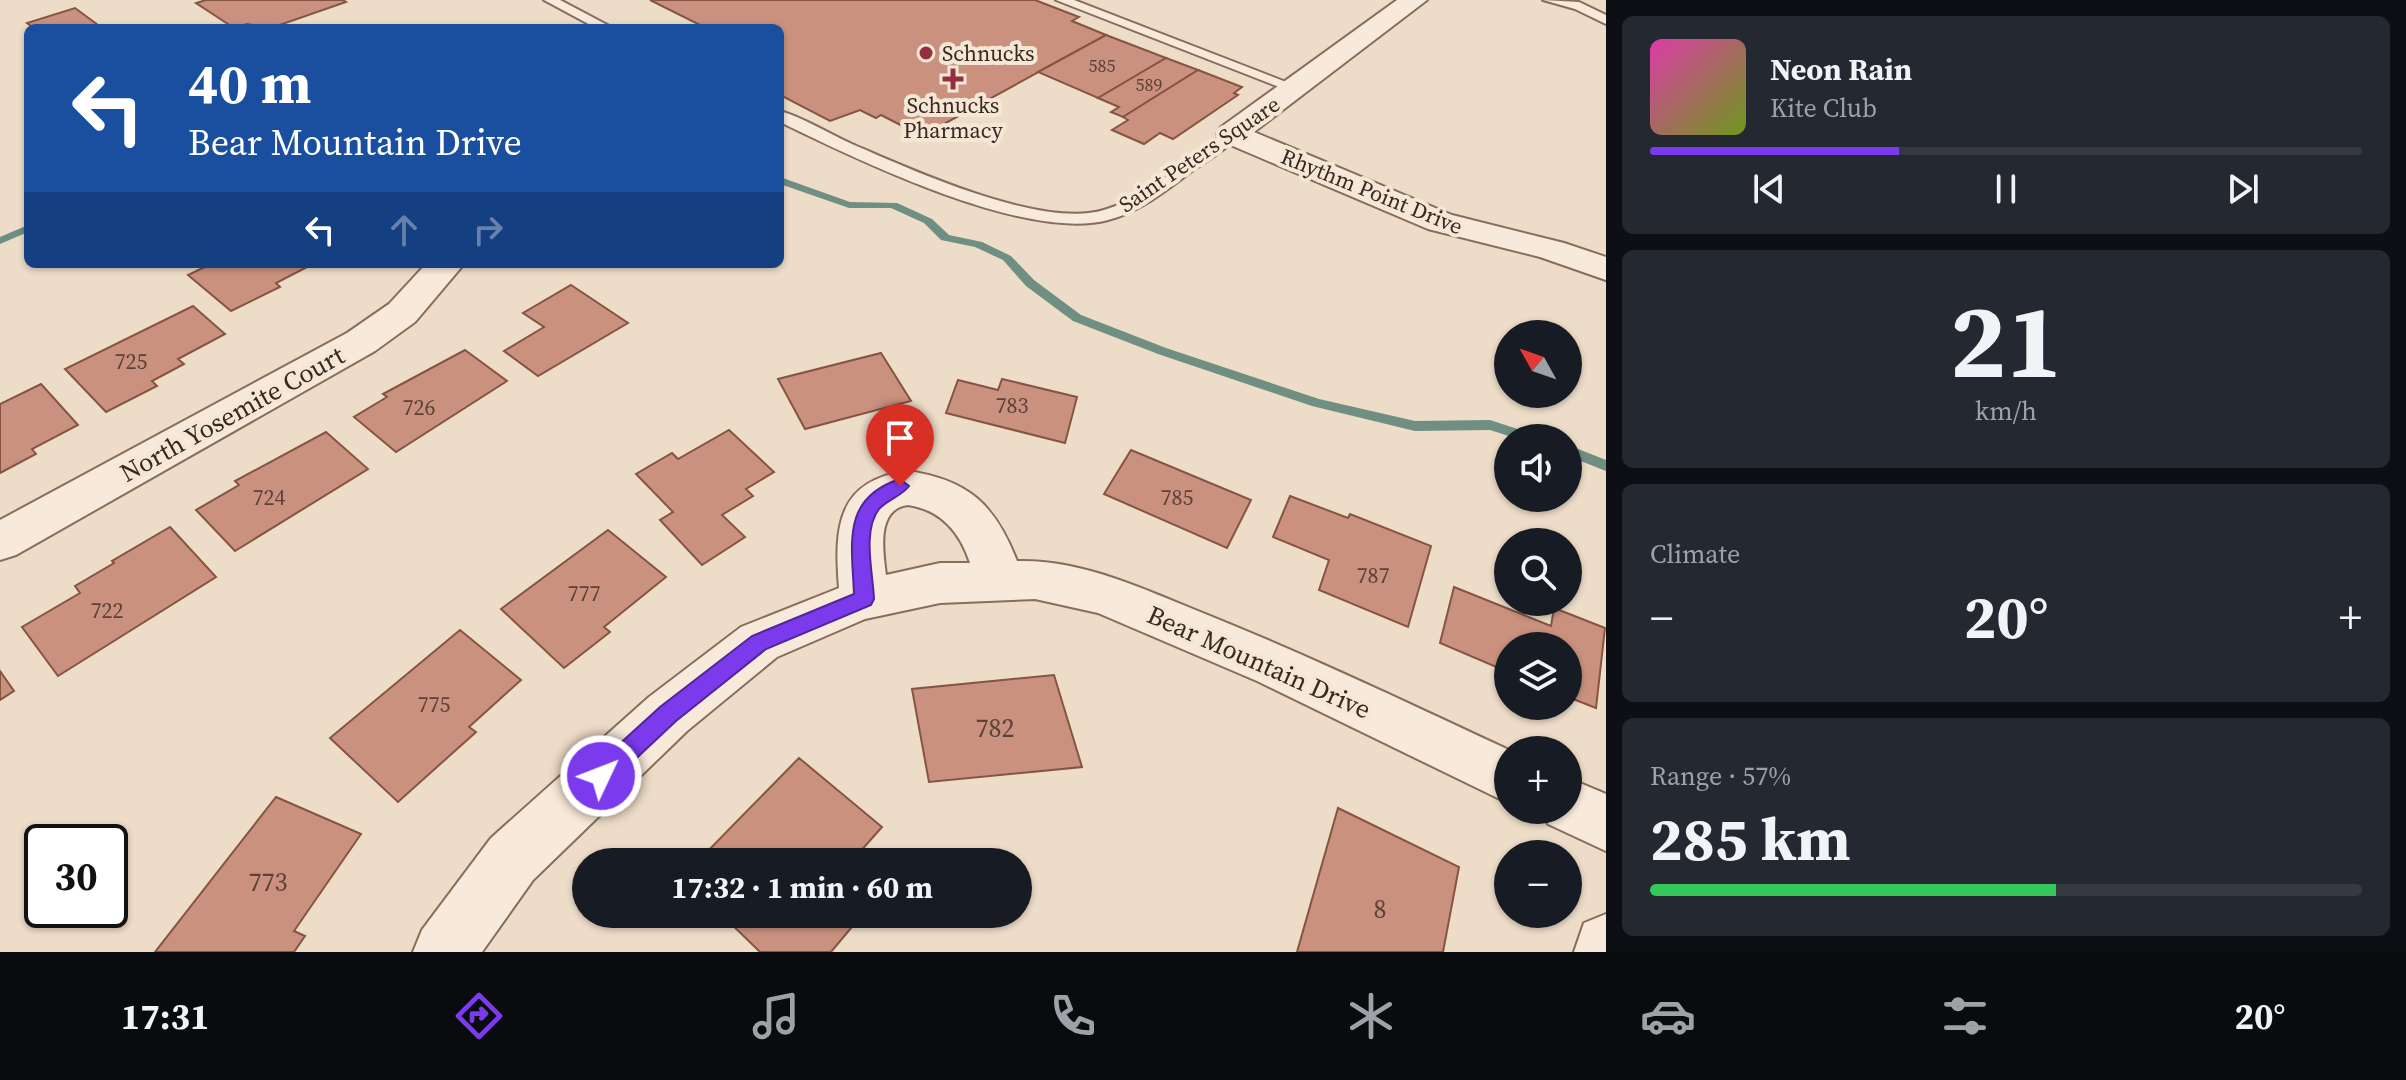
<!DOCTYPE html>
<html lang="en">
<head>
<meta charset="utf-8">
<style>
  body { margin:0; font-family:"Source Serif 4",serif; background:#242831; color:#f1f3f6; height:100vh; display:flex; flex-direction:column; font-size:30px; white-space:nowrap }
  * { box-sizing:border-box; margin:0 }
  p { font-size:26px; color:#9ea1a6 }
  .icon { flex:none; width:44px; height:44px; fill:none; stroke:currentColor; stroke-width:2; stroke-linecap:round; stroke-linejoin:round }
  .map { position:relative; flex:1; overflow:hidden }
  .sheet { display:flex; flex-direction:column; gap:16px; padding:16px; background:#0d0f14; width:800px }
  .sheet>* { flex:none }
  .top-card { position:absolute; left:24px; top:24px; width:760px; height:244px; border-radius:12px; box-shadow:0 2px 6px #0004; background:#1a4fa0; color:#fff; overflow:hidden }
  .needle { width:52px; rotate:310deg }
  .buttons { position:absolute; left:1494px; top:320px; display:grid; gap:16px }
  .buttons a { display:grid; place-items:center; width:88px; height:88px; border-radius:50%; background:#171b24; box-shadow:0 2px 6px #0004; font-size:40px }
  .speed { position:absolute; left:24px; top:824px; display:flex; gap:16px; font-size:40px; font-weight:700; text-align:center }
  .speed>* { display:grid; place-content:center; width:104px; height:104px; border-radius:50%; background:#171b24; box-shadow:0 2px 6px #0004; line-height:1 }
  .speed .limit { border:4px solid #111; border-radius:12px; background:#fff; color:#111 }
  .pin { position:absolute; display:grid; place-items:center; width:68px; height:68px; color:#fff; margin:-82px -34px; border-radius:50% 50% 50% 0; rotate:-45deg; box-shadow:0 0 8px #0007 }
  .pin .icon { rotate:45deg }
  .me { position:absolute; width:88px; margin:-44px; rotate:47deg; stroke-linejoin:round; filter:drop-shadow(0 0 6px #0008) }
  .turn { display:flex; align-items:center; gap:28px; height:168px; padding:0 32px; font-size:36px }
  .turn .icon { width:104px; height:104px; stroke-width:2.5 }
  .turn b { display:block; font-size:56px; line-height:68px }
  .lanes { display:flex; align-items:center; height:76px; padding:0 32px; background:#0003; justify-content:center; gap:40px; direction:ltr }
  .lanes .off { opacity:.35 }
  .big { font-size:60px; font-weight:700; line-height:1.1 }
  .sheet .tile { flex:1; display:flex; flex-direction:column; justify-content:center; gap:12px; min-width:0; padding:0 28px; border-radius:12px; background:#242831 }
  .sheet .dial { align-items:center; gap:0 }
  .dial b { font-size:104px; line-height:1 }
  .song { display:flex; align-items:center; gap:24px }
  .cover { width:96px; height:96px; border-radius:12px; background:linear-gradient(135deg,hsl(320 70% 55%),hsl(80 70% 35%)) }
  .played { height:8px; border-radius:4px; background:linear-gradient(90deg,#7c3aed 35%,#363941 35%) }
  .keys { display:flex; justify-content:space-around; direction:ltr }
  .heat { display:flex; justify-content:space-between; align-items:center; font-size:44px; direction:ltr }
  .charge { height:12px; border-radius:6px; background:linear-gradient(90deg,#34c759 57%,#363941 0) }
  .trip { position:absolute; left:572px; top:848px; width:460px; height:80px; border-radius:40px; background:#171b24; box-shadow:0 2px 6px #0004; font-weight:700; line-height:80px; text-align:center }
  .tab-bar { display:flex; height:128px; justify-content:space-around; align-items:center; background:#090b0e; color:#9ea1a6 }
  .tab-bar .icon { width:56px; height:56px }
  .tab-bar .active { color:#7c3aed }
  .tab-bar b { font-size:36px; color:#f1f3f6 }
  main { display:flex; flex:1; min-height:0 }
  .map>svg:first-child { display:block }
</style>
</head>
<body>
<main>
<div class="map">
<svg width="1606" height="952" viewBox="0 0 1606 952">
  <rect width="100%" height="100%" fill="#eddcc7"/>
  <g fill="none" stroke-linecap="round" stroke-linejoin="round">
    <g fill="#6e8f82" fill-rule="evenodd">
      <polygon points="780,177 850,202 897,203 932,219 949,235 982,242 1011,256 1034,280 1081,315 1166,348 1319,399 1415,421 1490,420 1536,435 1538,438 1515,438 1490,430 1415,431 1312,406 1158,354 1073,321 1026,286 1003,260 975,247 941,240 924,223 891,208 849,208 780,184"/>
      <polygon points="28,225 28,232 0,244 0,237"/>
      <polygon points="1568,445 1606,460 1606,471 1568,456"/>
    </g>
  </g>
  <g fill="#ca927e" stroke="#865443" stroke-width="2">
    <polygon points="206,0 343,0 346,2 271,28 247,24 234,28 196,3"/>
    <polygon points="650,0 1035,0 1079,17 1072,21 1106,35 922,136 881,115 876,118 860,110 830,121 780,95 780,28 706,28"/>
    <polygon points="75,8 102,28 34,28 27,23"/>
    <polygon points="1106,35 1166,58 1098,98 1038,72"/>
    <polygon points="1166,58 1198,70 1123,117 1111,112 1119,107 1098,98"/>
    <polygon points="1198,70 1242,87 1234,93 1238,95 1173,139 1160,133 1144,144 1112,130 1128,120 1123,117"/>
    <polygon points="211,264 303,264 307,267 276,283 280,287 231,311 188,275"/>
    <polygon points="571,285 628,323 538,376 504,351 544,327 523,313"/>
    <polygon points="193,306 225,334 178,359 184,364 152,381 157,386 106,412 65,369"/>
    <polygon points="465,350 507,381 396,452 354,417 387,397 383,394"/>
    <polygon points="881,353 911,401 805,429 778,379"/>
    <polygon points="1002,379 1077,397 1065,443 946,413 958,380 998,390"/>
    <polygon points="41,384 78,425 32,449 36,454 0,473 0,404"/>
    <polygon points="729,430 774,472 746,489 753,496 722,515 745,537 702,565 660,520 673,512 636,474 672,453 678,459"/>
    <polygon points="326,432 368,469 235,551 196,510 239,485 235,481"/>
    <polygon points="1131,450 1251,500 1227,548 1104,494"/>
    <polygon points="1290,496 1348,518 1350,514 1431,546 1408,627 1319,590 1329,560 1273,537"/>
    <polygon points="170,527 216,577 58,676 22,627 80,593 75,586 114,563 112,561"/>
    <polygon points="608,530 666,577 604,627 610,632 564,668 501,609"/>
    <polygon points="1454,587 1551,626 1554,608 1605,628 1596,708 1568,697 1568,646 1508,646 1508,672 1440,643"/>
    <polygon points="460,630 521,680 469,727 476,732 398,802 330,738"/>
    <polygon points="0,671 14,691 0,700"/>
    <polygon points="1054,675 1082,767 929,782 912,689"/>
    <polygon points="799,758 882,827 851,862 697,862"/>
    <polygon points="276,797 361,834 294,931 305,936 294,952 155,952"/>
    <polygon points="1338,808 1459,867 1443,952 1297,952"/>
    <polygon points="721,914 836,914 851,928 831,952 760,952"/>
  </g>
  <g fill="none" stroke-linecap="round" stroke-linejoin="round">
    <g stroke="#886d5d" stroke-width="4">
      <g id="lane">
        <polygon points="544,0 560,0 613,28 596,28"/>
        <polygon points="1056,0 1074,0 1304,89 1292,92"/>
        <polygon points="1543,0 1579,2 1606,15 1606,24 1575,9"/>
        <path d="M780,111C805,118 829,134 852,144C912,170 1041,229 1104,210C1149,197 1189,158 1227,131L1240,134C1227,149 1208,160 1192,171C1167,190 1139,212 1108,220C1025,242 856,159 780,122Z"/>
      </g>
    </g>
    <g stroke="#886d5d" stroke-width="4">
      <g id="street">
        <polygon points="1397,0 1427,0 1254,132 1452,215 1564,243 1606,257 1606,280 1540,257 1428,229 1221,141 1217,134 1221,127"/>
        <polygon points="426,264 464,264 415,322 375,351 16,555 0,560 0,520 347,333 389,304"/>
        <path d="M908,471C969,480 995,505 1017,561C1080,559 1141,588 1198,611C1303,653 1406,702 1509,750L1508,803L1257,681L1098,613L1035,599L940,603L865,619L777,657L687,731L533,880L482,952H413L422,930L491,838L649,697L741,627L839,588C834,527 837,480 908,471ZM908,505C941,510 960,532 970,563H940L886,575C883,551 876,509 908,505Z"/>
        <polygon points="1568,778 1606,794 1606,851 1548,824 1542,810 1568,810"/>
        <polygon points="1606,914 1606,952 1574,952 1584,923"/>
      </g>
    </g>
    <use href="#lane" fill="#f8eada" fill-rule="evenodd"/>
    <use href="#street" fill="#f8eada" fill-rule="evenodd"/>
  </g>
  <path fill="#7c3aed" stroke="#51269a" stroke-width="2" d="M900,479L909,486C902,496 888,499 879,509C862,531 873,573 874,599L871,605L766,649L676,721L609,784L601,787L593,784L590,776L593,768L660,707L752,636L854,594C852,544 841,498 900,479Z"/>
  <g fill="#952e3e" stroke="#f5e7d6" stroke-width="3">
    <circle cx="926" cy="53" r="8"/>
    <path d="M949 67h8v8h8v8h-8v8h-8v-8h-8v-8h8z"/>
  </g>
  <g text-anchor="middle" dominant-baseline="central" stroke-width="8" stroke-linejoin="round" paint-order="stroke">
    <g font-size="18" fill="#5d4238">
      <text x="1102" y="65">585</text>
      <text x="1149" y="84">589</text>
    </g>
    <g font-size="22" fill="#392820" stroke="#f5e7d6" text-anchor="start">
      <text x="942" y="53">Schnucks</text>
      <text x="953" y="105" text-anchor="middle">Schnucks<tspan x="953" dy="25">Pharmacy</tspan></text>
    </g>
    <g font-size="22" fill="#392820" stroke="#f5e7d6">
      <text transform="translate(1199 154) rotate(-34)">Saint Peters Square</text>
      <text transform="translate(1372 191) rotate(22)">Rhythm Point Drive</text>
    </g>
    <g font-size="22" fill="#5d4238">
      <text x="131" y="361">725</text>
      <text x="1012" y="405">783</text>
      <text x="419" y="407">726</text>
      <text x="269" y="497">724</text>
      <text x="1177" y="497">785</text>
      <text x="1373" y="575">787</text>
      <text x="584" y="593">777</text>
      <text x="107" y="610">722</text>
      <text x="434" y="704">775</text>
    </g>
    <g font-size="26" fill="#392820" stroke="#f5e7d6">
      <text transform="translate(232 414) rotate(-29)">North Yosemite Court</text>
      <text transform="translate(1259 662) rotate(24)">Bear Mountain Drive</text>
    </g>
    <g font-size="26" fill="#5d4238">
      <text x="995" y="728">782</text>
      <text x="268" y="882">773</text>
      <text x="1380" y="909">8</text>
    </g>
  </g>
</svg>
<div class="buttons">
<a><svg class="needle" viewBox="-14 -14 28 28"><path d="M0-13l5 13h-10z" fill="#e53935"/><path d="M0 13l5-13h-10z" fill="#9ea1a6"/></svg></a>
<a><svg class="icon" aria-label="sound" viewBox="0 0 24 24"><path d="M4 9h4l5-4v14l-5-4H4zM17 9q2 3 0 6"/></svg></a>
<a><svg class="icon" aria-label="search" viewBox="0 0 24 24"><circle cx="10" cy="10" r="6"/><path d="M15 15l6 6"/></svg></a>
<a><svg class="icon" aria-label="layers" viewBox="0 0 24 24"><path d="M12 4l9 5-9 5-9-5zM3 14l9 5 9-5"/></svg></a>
<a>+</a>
<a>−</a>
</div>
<div class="speed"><div class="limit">30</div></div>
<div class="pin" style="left:900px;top:486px;background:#d93025"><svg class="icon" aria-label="arrive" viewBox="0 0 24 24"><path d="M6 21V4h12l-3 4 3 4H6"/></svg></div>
<svg class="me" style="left:601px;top:776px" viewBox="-20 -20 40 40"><circle r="17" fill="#7c3aed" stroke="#fff" stroke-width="3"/><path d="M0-11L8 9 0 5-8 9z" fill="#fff"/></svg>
<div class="trip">17:32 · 1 min · 60 m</div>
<div class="top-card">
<div class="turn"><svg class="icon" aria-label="left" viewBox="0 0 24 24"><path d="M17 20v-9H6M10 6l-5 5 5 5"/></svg><div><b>40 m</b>Bear Mountain Drive</div></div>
<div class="lanes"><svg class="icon" aria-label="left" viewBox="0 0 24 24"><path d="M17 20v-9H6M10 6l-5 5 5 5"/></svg><svg class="icon off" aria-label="ahead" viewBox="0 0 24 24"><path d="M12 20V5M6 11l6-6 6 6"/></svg><svg class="icon off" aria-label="right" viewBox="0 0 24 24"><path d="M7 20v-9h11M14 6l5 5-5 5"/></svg></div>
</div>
</div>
<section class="sheet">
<div class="tile">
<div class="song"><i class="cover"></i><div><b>Neon Rain</b><p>Kite Club</p></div></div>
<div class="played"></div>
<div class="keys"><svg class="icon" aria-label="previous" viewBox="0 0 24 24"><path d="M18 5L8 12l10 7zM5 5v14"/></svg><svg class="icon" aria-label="pause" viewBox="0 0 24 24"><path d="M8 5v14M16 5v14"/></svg><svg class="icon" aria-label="next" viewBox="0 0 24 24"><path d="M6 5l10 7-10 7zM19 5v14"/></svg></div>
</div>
<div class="tile dial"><b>21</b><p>km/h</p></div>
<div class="tile"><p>Climate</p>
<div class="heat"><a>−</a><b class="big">20°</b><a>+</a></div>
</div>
<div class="tile"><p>Range · 57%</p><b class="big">285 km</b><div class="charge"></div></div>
</section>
</main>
<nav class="tab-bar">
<b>17:31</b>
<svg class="icon active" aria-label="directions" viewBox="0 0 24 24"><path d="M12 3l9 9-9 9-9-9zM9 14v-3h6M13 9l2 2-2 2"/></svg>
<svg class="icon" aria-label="music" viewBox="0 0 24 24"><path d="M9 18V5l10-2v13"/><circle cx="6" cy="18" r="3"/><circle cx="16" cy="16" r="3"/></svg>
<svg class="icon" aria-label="phone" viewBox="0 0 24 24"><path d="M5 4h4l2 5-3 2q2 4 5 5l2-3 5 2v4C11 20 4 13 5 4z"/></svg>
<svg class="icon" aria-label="climate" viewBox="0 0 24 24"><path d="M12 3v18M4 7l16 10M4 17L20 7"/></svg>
<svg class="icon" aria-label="car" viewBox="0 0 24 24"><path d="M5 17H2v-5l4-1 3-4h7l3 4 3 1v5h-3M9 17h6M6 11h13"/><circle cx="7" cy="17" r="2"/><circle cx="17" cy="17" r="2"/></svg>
<svg class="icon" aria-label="filters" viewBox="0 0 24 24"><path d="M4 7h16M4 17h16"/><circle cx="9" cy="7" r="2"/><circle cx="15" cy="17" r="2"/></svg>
<b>20°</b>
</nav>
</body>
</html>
